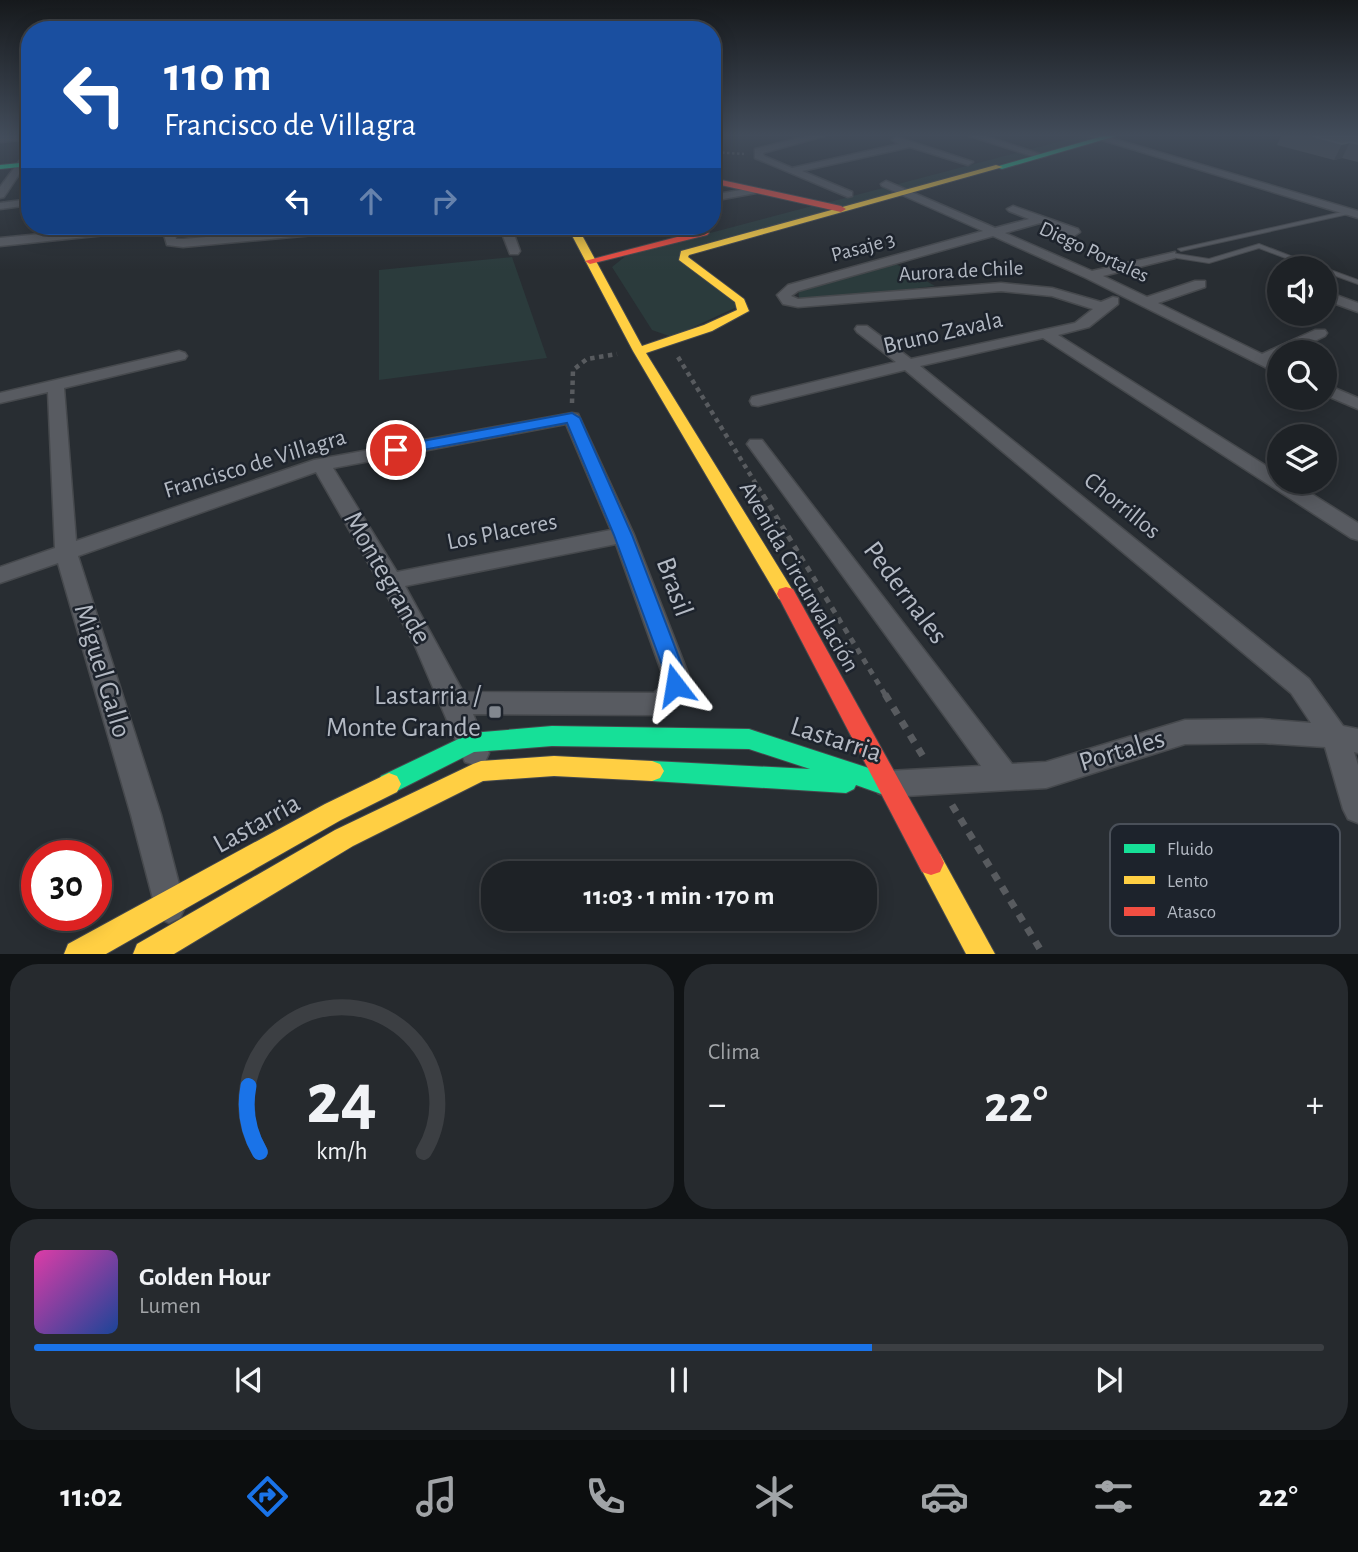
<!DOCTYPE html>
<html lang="es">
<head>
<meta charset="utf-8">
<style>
  body { margin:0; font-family:"Alegreya Sans",sans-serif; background:#262a2e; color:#f1f3f6; height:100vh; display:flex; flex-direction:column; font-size:26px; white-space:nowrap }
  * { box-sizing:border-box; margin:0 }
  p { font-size:23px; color:#a1a4a7 }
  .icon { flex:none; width:38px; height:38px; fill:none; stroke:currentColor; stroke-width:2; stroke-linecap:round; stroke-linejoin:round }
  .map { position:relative; height:954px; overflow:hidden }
  .side { display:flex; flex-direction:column; gap:10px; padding:10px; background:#101315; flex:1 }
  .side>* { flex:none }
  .guide { position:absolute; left:21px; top:21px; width:700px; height:214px; border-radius:28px; box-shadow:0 4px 18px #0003,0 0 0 2px #3c3f43; background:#1a4fa0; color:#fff; overflow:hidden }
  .tools { position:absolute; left:1267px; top:256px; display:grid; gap:14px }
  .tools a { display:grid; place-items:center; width:70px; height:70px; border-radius:50%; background:#1e2226; box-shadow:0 4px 18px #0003,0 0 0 2px #3c3f43; font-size:35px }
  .speed { position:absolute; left:21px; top:840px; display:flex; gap:14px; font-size:35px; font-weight:700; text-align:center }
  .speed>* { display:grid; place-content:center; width:91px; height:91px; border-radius:50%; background:#1e2226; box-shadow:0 4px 18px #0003,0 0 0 2px #3c3f43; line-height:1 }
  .speed .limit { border:10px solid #d22; background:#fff; color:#111 }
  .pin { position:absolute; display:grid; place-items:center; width:60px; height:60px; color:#fff; margin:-30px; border:4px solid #fff; border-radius:50%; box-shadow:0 2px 7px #0007 }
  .me { position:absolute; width:77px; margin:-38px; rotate:346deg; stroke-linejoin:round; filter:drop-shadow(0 0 5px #0008) }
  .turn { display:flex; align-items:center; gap:24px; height:147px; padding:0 28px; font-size:32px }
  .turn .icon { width:91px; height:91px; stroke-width:2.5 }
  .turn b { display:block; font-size:49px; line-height:60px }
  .lanes { display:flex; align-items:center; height:66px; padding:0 28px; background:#0003; justify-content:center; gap:35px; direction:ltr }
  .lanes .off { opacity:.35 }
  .big { font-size:52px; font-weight:700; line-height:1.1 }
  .side .card { flex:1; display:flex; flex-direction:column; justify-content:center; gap:10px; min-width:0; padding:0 24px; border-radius:28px; background:#262a2e }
  .side .dial { align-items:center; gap:0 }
  .dial svg { height:182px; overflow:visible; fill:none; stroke:#3c3f43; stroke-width:7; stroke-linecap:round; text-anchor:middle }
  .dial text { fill:#f1f3f6; stroke:none }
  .song { display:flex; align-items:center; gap:21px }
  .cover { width:84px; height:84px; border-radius:10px; background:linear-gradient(135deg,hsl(320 70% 55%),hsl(220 70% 35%)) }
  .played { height:7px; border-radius:4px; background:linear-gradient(90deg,#1a73e8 65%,#3c3f43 65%) }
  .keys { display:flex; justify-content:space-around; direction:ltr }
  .heat { display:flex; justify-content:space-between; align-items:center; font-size:38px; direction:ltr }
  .side .tiles { flex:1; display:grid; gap:10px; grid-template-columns:1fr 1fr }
  .card:last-child { grid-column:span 2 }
  .trip { position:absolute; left:481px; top:861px; width:396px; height:70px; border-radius:28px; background:#1e2226; box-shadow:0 4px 18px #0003,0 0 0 2px #3c3f43; font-weight:700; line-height:70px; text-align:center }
  .tabs { display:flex; height:112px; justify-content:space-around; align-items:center; background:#0c0e0f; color:#a1a4a7 }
  .tabs .icon { width:49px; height:49px }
  .tabs .on { color:#1a73e8 }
  .tabs b { font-size:32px; color:#f1f3f6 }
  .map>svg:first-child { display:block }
</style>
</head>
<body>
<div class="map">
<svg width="1358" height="954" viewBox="0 0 1358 954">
  <rect width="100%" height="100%" fill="#282d32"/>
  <g fill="#2b3b3c">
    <polygon points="1081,136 1103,136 842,207 826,203"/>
    <polygon points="816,205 837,209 682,253 739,306 672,337 652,330 612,267 627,255"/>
    <polygon points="512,257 547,358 379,380 379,270"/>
    <polygon points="896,264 935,286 832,298 799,298 798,286"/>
  </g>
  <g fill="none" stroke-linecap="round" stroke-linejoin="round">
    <g stroke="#46494d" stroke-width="2">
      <g id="lane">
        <polygon points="1351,210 1354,212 1353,213 1181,251 1178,249"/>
        <polygon points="1259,244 1322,268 1312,268 1259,248 1209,263 1171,257 1168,255 1171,253 1209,259"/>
        <polygon points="1325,268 1358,280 1358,284 1325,272"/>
      </g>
    </g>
    <g stroke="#46494d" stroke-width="3">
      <g id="street">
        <polygon points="0,136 30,136 30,139 0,142"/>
        <polygon points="807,136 824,136 763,153 764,156 792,168 899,144 892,140 897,137 973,162 968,165 910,147 802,171 852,192 852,196 848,197 755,158 755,149"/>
        <polygon points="970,136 985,136 1046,156 1038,158"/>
        <polygon points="1089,136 1104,136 1358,211 1358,218"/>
        <polygon points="30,147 30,158 4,197 0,198 0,187"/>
        <polygon points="886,181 995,228 1029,219 1009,211 1007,209 1013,206 1078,229 1080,232 1074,236 1040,223 1005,233 1092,271 1175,252 1175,258 1103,276 1147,297 1195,281 1205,281 1205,287 1158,303 1262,354 1315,330 1325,330 1327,333 1325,336 1292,352 1279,352 1279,357 1275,360 1279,362 1279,373 1273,371 1086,278 993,236 798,291 791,296 798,299 1001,283 1052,288 1101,302 1113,297 1118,298 1118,304 1089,327 1058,335 1279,474 1279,481 1291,481 1358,523 1358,540 1351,538 1043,338 920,366 1309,679 1343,726 1358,729 1358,753 1354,752 1358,765 1358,823 1348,819 1343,809 1325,747 1262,743 1185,744 1046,788 888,797 878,793 874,784 878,775 888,771 981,766 750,448 747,444 750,440 762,440 1012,764 1046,762 1185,720 1262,719 1311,723 1291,693 905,370 758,406 752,405 750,401 752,397 896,362 857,332 855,329 857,326 867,326 911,359 1075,323 1093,309 1052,296 1001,291 798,307 783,304 777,295 788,285 983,231 882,186 881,184"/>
        <polygon points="752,188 757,191 756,193 712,201 712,195"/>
        <polygon points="30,199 30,205 0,209 0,203"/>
        <polygon points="122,226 169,226 174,229 176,239 183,239 332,226 374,226 368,230 183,247 167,245 163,231 153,230 0,246 0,238"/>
        <polygon points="499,226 511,226 520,251 518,254 510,254"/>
        <polygon points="1325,291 1358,303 1358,312 1325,300"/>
        <path d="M179,351L185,353L187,356L185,359L64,388L76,541L314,460L572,413L578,414L634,535L689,676C686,695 676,709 658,715L473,714L489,753L485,762L475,765L465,762L413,641L316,472L78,556L161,815L185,907L180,918L169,923L158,918L131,815L58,563L0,583V567L55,548L48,392L0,403V393ZM566,424L611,530L397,572L333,468ZM616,544L663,676L662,686L654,693L463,692L405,586Z"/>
        <polygon points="1325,384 1358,398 1358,409 1325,395"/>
      </g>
    </g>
    <g stroke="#46494d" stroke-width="2">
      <g id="fast">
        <polygon points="1103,136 1116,136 1002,169 995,167"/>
        <polygon points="30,162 30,166 0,169 0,165"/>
        <polygon points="552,726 749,729 887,774 895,777 899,785 895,793 887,796 856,785 854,789 846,793 652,781 644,778 640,771 644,764 652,761 810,769 749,749 552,746 474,752 389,795 381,792 377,784 381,776 471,733"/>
      </g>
    </g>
    <g stroke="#46494d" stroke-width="2">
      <g id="slow">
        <polygon points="996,165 1003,167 689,255 688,257 744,299 749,311 712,331 646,353 795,594 793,599 786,601 779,599 633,351 567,226 577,226 642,346 704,325 737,310 735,302 679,260 681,251"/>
        <polygon points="554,756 652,761 660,764 664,771 660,778 652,781 554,776 483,781 353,846 174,954 133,954 137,944 335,830 473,764 481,761"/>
        <polygon points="389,773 397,776 401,784 397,792 341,820 106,954 64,954 68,944 325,804"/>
        <polygon points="931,851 940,854 995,954 966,954 918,863 922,854"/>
      </g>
    </g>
    <g stroke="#46494d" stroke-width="2">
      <g id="jam">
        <polygon points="712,178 841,206 846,209 841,212 712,183"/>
        <polygon points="704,230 709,233 707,235 590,264 585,261"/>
        <polygon points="786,587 793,589 940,854 944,863 940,872 931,875 922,872 777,594 779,589"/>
      </g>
    </g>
    <polyline stroke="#585b5f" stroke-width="2.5" stroke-dasharray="2.5 2.5" stroke-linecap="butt" points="712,152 744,154"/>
    <g stroke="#585b5f" stroke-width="4.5" stroke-dasharray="4.5 4.5" stroke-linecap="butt">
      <polyline points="678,357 764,497"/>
      <polyline points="572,403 573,370 587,359 617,354"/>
    </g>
    <polyline stroke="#585b5f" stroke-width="5" stroke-dasharray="6 6" stroke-linecap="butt" points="763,495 886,696"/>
    <g stroke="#585b5f" stroke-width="7" stroke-dasharray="8 8" stroke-linecap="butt">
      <polyline points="885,694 924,758"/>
      <polyline points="952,805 1043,954"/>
    </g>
    <use href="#lane" fill="#585b61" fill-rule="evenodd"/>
    <use href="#street" fill="#585b61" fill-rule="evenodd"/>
    <use href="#fast" fill="#16e098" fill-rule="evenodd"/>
    <use href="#slow" fill="#ffcf43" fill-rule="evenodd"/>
    <use href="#jam" fill="#f24e42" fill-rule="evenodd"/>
  </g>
  <polygon fill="#484c52" points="1281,136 1358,136 1358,162 1342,158 1334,160 1277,145"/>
  <polygon fill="#363b40" points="1350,142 1342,158 1334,160 1342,144"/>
  <polygon fill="#54585e" stroke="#62676e" stroke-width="2" points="1312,136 1358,136 1358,144 1350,142 1342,144"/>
  <linearGradient id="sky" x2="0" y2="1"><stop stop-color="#16191c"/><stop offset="0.5" stop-color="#424c5a"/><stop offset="1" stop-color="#424c5a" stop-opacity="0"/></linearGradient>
  <rect width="1358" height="270" fill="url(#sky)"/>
  <polygon fill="#1a73e8" stroke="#114b97" stroke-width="2" points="572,413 580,418 632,535 686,676 683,691 675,694 668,691 665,685 666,676 614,535 567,423 396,455 389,450 396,446"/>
  <rect fill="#828890" stroke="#1d232c" stroke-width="2.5" x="488" y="705" width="14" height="14" rx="3.5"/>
  <g text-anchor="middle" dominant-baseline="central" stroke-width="5" stroke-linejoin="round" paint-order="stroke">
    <g font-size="21" fill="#b3b9c3" stroke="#1d232c">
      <text transform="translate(863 247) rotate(-15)">Pasaje 3</text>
      <text transform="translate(1094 252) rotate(25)">Diego Portales</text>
      <text transform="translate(961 271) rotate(-3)">Aurora de Chile</text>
    </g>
    <g font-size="24" fill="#b3b9c3" stroke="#1d232c">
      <text transform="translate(943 333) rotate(-13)">Bruno Zavala</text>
      <text transform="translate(255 464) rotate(-17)">Francisco de Villagra</text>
      <text transform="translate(1122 506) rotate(39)">Chorrillos</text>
      <text transform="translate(502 532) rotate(-11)">Los Placeres</text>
      <text transform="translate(799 577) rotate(60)">Avenida Circunvalación</text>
    </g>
    <g font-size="28" fill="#b3b9c3" stroke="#1d232c">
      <text transform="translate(387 578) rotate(60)">Montegrande</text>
      <text transform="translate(674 587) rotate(70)">Brasil</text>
      <text transform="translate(905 593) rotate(53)">Pedernales</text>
      <text transform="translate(102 671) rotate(73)">Miguel Gallo</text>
      <text transform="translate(836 740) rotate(18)">Lastarria</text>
      <text transform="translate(1122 751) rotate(-17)">Portales</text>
      <text transform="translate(257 824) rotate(-29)">Lastarria</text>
    </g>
    <g font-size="28" fill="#b3b9c3" stroke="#1d232c" text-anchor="end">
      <text x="481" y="696">Lastarria /<tspan x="481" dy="32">Monte Grande</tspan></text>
    </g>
  </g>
  <rect x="1110" y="824" width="230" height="112" rx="10" fill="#1d232c" stroke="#4a5059" stroke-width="2"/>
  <rect x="1124" y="844" width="31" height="9" fill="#16e098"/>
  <rect x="1124" y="876" width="31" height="8" fill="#ffcf43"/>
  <rect x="1124" y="907" width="31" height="9" fill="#f24e42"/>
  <g font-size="19" fill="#b3b9c3">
    <text x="1167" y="855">Fluido</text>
    <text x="1167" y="887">Lento</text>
    <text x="1167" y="918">Atasco</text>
  </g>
</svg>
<div class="tools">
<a><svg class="icon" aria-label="sound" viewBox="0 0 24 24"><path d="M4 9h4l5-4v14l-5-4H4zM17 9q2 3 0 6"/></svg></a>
<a><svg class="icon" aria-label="search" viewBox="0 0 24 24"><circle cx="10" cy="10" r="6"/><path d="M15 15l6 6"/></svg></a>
<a><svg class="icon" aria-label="layers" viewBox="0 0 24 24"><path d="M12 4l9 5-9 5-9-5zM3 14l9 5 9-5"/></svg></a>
</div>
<div class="speed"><div class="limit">30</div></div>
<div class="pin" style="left:396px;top:450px;background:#d93025"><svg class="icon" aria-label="arrive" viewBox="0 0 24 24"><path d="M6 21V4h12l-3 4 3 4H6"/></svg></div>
<svg class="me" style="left:675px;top:685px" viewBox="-20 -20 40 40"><path d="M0-17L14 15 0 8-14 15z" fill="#1a73e8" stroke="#fff" stroke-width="4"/></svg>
<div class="trip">11:03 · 1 min · 170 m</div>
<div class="guide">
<div class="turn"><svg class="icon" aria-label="left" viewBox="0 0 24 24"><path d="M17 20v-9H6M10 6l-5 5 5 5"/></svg><div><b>110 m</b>Francisco de Villagra</div></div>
<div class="lanes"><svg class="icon" aria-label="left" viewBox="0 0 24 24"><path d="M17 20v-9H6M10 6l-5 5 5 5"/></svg><svg class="icon off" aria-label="ahead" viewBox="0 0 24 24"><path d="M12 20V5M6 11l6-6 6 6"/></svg><svg class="icon off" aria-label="right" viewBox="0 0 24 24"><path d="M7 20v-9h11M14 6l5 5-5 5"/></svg></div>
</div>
</div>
<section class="side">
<div class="tiles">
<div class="card dial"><svg viewBox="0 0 100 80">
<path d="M14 69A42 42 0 1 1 86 69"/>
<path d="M14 69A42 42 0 0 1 9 40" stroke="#1a73e8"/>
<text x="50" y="56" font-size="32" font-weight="700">24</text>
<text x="50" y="72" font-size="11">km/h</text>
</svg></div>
<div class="card"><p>Clima</p>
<div class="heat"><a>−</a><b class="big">22°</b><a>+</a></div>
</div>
<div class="card">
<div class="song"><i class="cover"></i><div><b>Golden Hour</b><p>Lumen</p></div></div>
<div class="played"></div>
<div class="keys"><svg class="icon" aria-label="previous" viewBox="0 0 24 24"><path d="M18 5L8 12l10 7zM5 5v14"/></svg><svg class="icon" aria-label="pause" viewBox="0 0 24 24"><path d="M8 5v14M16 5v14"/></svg><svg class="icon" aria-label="next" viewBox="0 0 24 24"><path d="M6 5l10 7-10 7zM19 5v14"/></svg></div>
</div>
</div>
</section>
<nav class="tabs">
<b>11:02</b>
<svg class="icon on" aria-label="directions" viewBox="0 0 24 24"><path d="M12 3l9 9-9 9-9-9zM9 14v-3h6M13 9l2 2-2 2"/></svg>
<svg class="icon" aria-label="music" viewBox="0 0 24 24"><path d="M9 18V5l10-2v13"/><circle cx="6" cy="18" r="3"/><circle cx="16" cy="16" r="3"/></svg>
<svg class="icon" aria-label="phone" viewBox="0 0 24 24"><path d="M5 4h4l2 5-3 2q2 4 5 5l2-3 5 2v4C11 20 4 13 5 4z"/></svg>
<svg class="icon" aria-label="climate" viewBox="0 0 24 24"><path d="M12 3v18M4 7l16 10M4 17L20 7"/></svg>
<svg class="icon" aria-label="car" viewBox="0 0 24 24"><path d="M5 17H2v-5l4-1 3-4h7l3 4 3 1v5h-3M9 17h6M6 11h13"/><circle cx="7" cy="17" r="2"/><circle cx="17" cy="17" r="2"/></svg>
<svg class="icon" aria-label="filters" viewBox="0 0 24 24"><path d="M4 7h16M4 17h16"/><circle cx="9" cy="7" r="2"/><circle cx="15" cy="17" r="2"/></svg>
<b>22°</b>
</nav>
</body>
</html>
